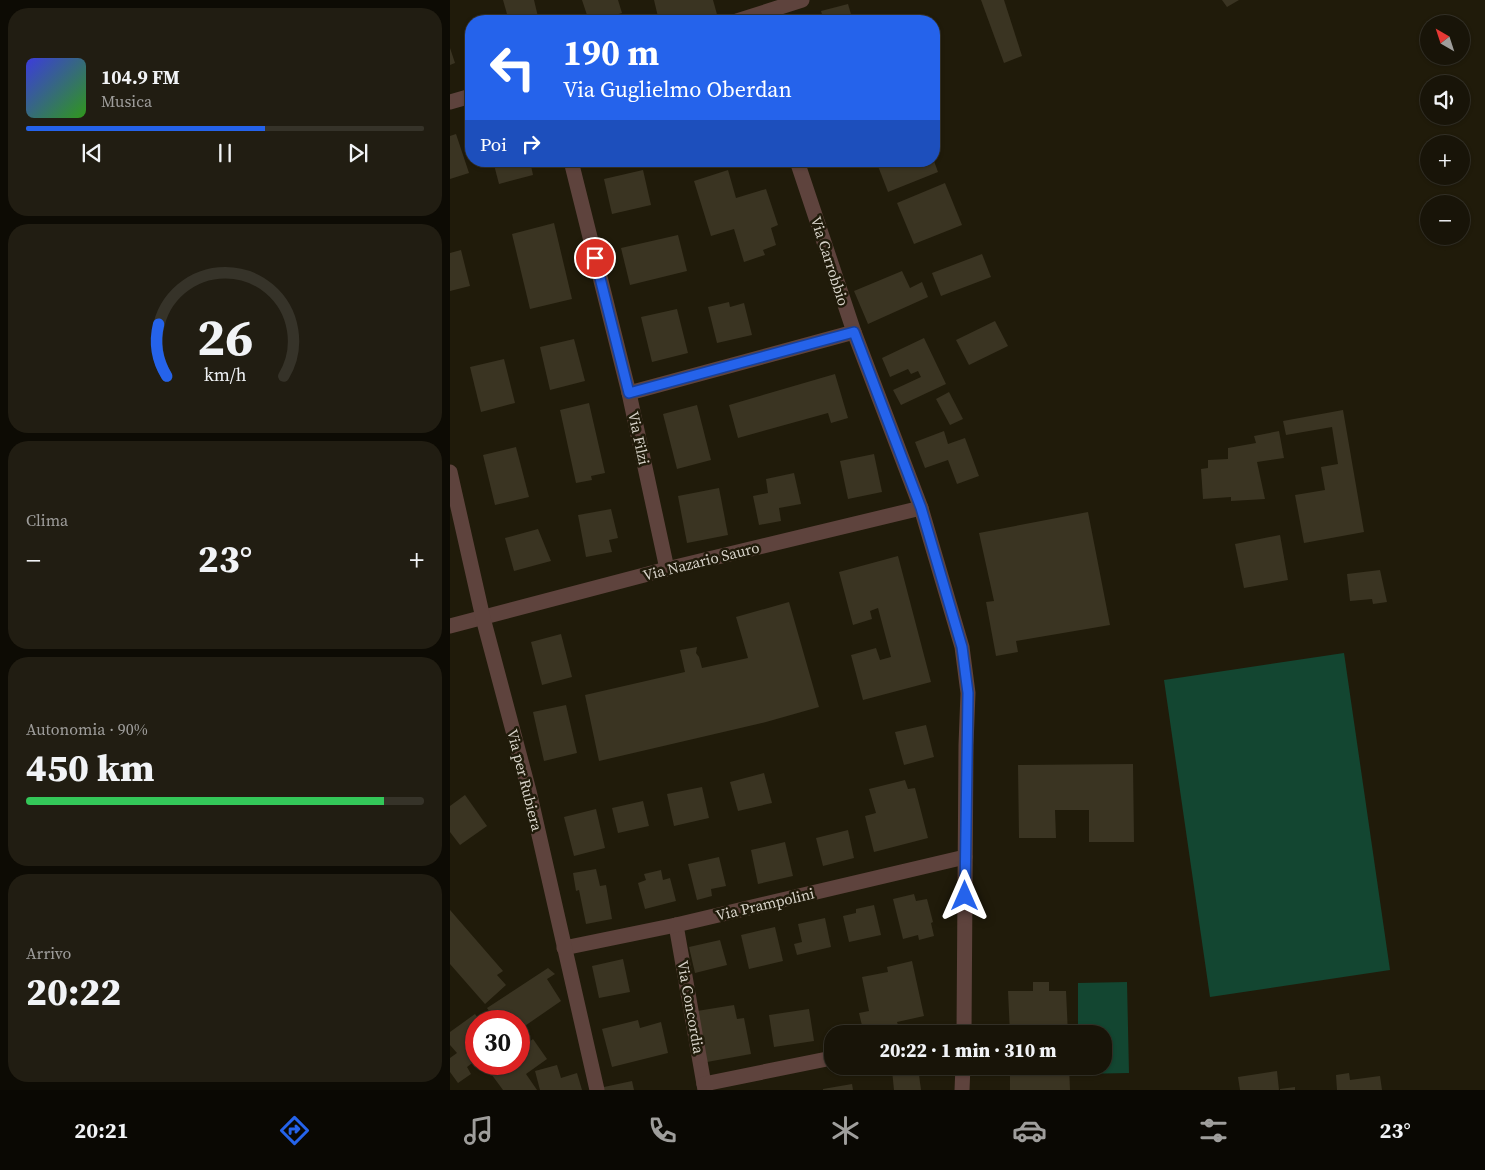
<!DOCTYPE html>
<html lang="it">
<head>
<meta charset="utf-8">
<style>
  body { margin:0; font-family:"Source Serif 4",serif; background:#211d12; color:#f1f3f6; height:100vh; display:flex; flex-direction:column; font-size:19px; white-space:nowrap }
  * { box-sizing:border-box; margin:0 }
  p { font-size:16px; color:#9f9e9c }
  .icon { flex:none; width:28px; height:28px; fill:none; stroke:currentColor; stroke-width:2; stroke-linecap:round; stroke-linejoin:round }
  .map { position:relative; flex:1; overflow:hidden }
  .side { display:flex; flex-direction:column; gap:8px; padding:8px; background:#0d0b04; width:450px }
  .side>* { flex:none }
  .banner { position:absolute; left:15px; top:15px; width:475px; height:152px; border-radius:20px; box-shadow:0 1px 4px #0004,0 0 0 1px #363329; background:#2563eb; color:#fff; overflow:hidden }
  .needle { width:32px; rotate:321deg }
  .tools { position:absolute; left:970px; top:15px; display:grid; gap:10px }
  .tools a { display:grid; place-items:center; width:50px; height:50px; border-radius:50%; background:#181408; box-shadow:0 1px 4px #0004,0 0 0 1px #363329; font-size:25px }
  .speed { position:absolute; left:15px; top:1010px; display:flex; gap:10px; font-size:25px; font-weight:700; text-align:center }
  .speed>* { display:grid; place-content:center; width:65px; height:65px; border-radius:50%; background:#181408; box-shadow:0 1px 4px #0004,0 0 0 1px #363329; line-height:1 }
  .speed .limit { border:8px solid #d22; background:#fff; color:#111 }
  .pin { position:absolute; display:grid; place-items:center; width:42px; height:42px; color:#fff; margin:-21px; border:2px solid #fff; border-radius:50%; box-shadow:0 1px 5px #0007 }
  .me { position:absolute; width:55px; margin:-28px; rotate:0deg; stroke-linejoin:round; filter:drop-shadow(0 0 4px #0008) }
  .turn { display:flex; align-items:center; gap:18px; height:105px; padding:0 15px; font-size:22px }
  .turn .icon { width:65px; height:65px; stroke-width:2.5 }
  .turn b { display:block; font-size:35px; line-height:42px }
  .then { display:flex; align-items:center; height:48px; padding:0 15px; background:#0003; gap:10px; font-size:19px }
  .big { font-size:38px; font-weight:800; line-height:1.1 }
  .side .widget { flex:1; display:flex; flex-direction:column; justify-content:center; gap:8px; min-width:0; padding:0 18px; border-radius:20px; background:#211d12 }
  .side .dial { align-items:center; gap:0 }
  .dial svg { height:130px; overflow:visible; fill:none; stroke:#363329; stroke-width:7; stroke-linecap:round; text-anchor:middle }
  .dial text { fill:#f1f3f6; stroke:none }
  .song { display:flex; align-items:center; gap:15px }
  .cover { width:60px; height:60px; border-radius:8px; background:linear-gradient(135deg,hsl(240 70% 55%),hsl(110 70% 35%)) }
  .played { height:5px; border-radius:2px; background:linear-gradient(90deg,#2563eb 60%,#363329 60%) }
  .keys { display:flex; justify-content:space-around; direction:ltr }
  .heat { display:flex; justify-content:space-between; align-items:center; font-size:28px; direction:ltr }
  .charge { height:8px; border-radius:4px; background:linear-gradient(90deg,#34c759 90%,#363329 0) }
  .trip { position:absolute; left:374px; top:1025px; width:288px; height:50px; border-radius:20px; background:#181408; box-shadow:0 1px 4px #0004,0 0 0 1px #363329; font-weight:800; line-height:50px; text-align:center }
  .dock { display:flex; height:80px; justify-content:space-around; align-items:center; background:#0a0803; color:#9f9e9c }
  .dock .icon { width:35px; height:35px }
  .dock .selected { color:#2563eb }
  .dock b { font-size:22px; color:#f1f3f6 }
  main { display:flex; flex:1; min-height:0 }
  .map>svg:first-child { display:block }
</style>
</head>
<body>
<main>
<section class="side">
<div class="widget">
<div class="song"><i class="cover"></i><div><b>104.9 FM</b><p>Musica</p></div></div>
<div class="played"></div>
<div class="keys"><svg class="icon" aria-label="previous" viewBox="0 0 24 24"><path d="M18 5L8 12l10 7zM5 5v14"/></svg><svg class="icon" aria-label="pause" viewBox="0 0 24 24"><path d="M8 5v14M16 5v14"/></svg><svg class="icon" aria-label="next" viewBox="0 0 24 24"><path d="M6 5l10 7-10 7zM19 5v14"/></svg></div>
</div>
<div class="widget dial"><svg viewBox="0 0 100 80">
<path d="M14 69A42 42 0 1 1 86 69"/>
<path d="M14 69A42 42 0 0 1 9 37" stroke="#2563eb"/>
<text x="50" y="56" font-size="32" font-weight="700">26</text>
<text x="50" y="72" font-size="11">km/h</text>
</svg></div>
<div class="widget"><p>Clima</p>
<div class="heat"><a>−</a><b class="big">23°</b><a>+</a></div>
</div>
<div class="widget"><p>Autonomia · 90%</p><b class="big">450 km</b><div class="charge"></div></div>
<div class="widget"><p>Arrivo</p><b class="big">20:22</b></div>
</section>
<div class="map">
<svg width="1035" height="1090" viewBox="0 0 1035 1090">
  <rect width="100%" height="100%" fill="#201b0a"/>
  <g fill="#134631">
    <polygon points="894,653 940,970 760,997 714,680"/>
    <polygon points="677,982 679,1073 629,1074 629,1066 652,1066 652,1034 628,1034 628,983"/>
  </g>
  <g fill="#3a3422">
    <polygon points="53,0 84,0 89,21 59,21"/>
    <polygon points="132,0 168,0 172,13 146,21 139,21"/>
    <polygon points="204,0 263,0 268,18 255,21 209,21"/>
    <polygon points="531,0 554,0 572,56 554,63"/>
    <polygon points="772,0 789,0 777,7"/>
    <polygon points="398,4 403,21 374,21 371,11"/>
    <polygon points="0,48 5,63 0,65"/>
    <polygon points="21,127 21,144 16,128"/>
    <polygon points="6,134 19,173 0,179 0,136"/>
    <polygon points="43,161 80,161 83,175 49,184"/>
    <polygon points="426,161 484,161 488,172 438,192"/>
    <polygon points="193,170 201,205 162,214 154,179"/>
    <polygon points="278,170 286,198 316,189 328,225 321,228 326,245 313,250 315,255 294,262 284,229 261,236 244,181"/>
    <polygon points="495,183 512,225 464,244 447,203"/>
    <polygon points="104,223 122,299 80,309 62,234"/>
    <polygon points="228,235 237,271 180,285 171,248"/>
    <polygon points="11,250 20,286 0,291 0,253"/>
    <polygon points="532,254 541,277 491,296 482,273"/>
    <polygon points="452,271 460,288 472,282 478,297 418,324 404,291"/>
    <polygon points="279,302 280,307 294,303 302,335 267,343 258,307"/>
    <polygon points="227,309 238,353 202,362 191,317"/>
    <polygon points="545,321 558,346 519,365 506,340"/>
    <polygon points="474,338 496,384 451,405 443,390 471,377 468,371 461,374 458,369 440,377 432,358"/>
    <polygon points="124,339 135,381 100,390 90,347"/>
    <polygon points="54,359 65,403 31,412 20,367"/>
    <polygon points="385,374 398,418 381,423 378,413 288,438 279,405"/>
    <polygon points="499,392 513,419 500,425 486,399"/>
    <polygon points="139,403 155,473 141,476 142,480 126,483 110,410"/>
    <polygon points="247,405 261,460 227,469 213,414"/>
    <polygon points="893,410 914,532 854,543 845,495 875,490 871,467 888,464 882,427 836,435 833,421"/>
    <polygon points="494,431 498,444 515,438 529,476 507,484 498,460 475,468 465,442"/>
    <polygon points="829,431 834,458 807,462 815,499 781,501 781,497 753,499 751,469 758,468 758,460 778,459 778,448 806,443 804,436"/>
    <polygon points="66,447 79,497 45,505 33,455"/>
    <polygon points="424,454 432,492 398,499 390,461"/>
    <polygon points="344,473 351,504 329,508 331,521 309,525 303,496 318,493 316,479"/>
    <polygon points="269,488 278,535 237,543 228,496"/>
    <polygon points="161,509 168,538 159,540 162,552 136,557 128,515"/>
    <polygon points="638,512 660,625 566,641 568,652 546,656 536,602 544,601 529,533"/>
    <polygon points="88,529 101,561 64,571 55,538"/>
    <polygon points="830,535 838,580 794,588 785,544"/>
    <polygon points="448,556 481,682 413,700 401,655 426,648 430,660 441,657 428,608 420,611 422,619 403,625 389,572"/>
    <polygon points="930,570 937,602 923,604 922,599 900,601 897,574"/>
    <polygon points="339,602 369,707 316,722 149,761 135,695 235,672 230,650 247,647 246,653 249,657 252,668 298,658 286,617"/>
    <polygon points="111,634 122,677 92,685 81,642"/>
    <polygon points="116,705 127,753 94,761 83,712"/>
    <polygon points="476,725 484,757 454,765 445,732"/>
    <polygon points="683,764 684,842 639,842 639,810 605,810 606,838 569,838 568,765"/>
    <polygon points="314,773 322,803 288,811 280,782"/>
    <polygon points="455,780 458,789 465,788 478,838 424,852 415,816 426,813 419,789"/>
    <polygon points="252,787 259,818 224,826 217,794"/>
    <polygon points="15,795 37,826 10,845 0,832 0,806"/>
    <polygon points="193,801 199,826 168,833 162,808"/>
    <polygon points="146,809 155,848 124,856 114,817"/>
    <polygon points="398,830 404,858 373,866 366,838"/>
    <polygon points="335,842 343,876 308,884 301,850"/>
    <polygon points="269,857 276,886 261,889 262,896 247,900 238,864"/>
    <polygon points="146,869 150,886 156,885 162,919 136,924 129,890 126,891 123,873"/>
    <polygon points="211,870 213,880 220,878 226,901 195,909 188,883 196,880 194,874"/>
    <polygon points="464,894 466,901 477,899 483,922 481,923 484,936 469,940 468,935 453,939 443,899"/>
    <polygon points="424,905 431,935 399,942 393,916 406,913 406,909"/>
    <polygon points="0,910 53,971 47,975 56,985 35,1004 0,964"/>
    <polygon points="375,918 381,947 347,955 344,944 352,942 348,924"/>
    <polygon points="325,927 333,961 299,969 291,935"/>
    <polygon points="270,940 277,965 245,973 239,947"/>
    <polygon points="173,959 180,992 149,998 142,966"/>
    <polygon points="462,961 474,1016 447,1022 449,1028 414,1034 409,1013 419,1011 412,977 438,972 437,967"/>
    <polygon points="98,968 105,974 97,979 111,1001 69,1030 69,1021 46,1021 37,1008"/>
    <polygon points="583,982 599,982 599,991 616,991 618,1034 560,1034 558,991 583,991"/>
    <polygon points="284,1005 287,1019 294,1018 301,1054 257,1062 247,1011"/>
    <polygon points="359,1009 364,1041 324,1047 319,1015"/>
    <polygon points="25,1014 30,1021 26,1021 26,1060 17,1067 21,1074 8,1083 0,1072 0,1058 7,1053 0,1045 0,1032"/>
    <polygon points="188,1020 190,1028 211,1022 218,1053 162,1067 152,1029"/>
    <polygon points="83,1039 97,1059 76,1074 87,1090 53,1090 39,1071 49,1064 69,1064 69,1050"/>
    <polygon points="107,1065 111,1078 127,1073 132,1090 90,1090 85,1071"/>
    <polygon points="560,1066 619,1066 620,1090 560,1090"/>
    <polygon points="468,1067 471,1090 444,1090 442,1070"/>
    <polygon points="827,1071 829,1090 790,1090 788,1077"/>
    <polygon points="899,1073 900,1080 930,1076 932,1090 887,1090 886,1075"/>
    <polygon points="182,1081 184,1090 154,1090 154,1087"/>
    <polygon points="402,1084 403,1090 373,1090 373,1089"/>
    <polygon points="845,1087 845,1090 830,1090 830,1089"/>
  </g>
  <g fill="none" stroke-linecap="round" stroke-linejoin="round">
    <g stroke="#5e433d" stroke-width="15">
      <polyline points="287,21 352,0"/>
      <polyline points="0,102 21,96"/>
      <polyline points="121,161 179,393 217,569"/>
      <polyline points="347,161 404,332 471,508 512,647 518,693 516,745 514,1034"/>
      <polyline points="179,393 404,332"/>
      <polyline points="0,626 217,569 471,508"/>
      <polyline points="226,925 255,1090"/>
      <polyline points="114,948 226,925 515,857"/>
      <polyline points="254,1084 382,1058"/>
      <polyline points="512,1090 513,1066"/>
    </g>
    <polyline stroke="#5e433d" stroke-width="15" points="0,472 33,618 79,791 147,1090"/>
  </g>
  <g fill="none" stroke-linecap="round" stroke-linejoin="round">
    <g stroke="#184099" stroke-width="12">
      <polyline id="route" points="145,258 179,393 404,332 471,508 512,647 518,693 515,896"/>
    </g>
    <use href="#route" stroke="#2563eb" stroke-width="9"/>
  </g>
  <g text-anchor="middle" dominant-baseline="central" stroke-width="5" stroke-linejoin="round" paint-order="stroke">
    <g font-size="15" fill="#d7d3c9" stroke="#201b0a">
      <text transform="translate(380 261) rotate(72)">Via Carrobbio</text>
      <text transform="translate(189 438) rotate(78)">Via Filzi</text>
      <text transform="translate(251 561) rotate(-14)">Via Nazario Sauro</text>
      <text transform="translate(75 780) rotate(76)">Via per Rubiera</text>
      <text transform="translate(315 904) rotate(-13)">Via Prampolini</text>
      <text transform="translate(241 1007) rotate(80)">Via Concordia</text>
    </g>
  </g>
</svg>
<div class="tools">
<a><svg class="needle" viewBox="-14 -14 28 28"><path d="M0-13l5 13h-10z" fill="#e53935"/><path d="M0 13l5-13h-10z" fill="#9f9e9c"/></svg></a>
<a><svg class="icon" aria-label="sound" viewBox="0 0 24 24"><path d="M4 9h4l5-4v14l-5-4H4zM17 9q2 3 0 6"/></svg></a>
<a>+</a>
<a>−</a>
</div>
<div class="speed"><div class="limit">30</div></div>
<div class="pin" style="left:145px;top:258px;background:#d93025"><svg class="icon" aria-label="arrive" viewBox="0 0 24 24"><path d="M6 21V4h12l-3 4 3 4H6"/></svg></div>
<svg class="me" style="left:515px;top:896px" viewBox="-20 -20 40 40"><path d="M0-17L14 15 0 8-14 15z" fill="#2563eb" stroke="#fff" stroke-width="4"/></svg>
<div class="trip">20:22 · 1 min · 310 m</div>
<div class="banner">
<div class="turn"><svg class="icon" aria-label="left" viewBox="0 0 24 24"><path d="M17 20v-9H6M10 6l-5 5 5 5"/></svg><div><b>190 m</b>Via Guglielmo Oberdan</div></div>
<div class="then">Poi<svg class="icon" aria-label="right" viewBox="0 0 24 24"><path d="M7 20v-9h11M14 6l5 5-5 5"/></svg></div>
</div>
</div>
</main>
<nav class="dock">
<b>20:21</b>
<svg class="icon selected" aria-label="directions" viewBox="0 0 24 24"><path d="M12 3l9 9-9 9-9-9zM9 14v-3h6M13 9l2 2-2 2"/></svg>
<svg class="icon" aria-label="music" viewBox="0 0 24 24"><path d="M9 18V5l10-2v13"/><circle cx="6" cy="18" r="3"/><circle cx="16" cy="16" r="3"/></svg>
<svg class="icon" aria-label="phone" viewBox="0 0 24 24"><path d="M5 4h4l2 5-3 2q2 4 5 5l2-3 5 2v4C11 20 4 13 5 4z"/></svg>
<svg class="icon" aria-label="climate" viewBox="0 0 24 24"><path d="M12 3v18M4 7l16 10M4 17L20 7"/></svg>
<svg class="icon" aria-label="car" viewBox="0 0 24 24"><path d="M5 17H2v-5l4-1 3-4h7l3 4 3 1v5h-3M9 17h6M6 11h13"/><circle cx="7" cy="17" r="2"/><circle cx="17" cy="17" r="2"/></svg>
<svg class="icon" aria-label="filters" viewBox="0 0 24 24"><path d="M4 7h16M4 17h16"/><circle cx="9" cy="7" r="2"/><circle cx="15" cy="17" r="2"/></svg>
<b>23°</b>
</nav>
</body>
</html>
